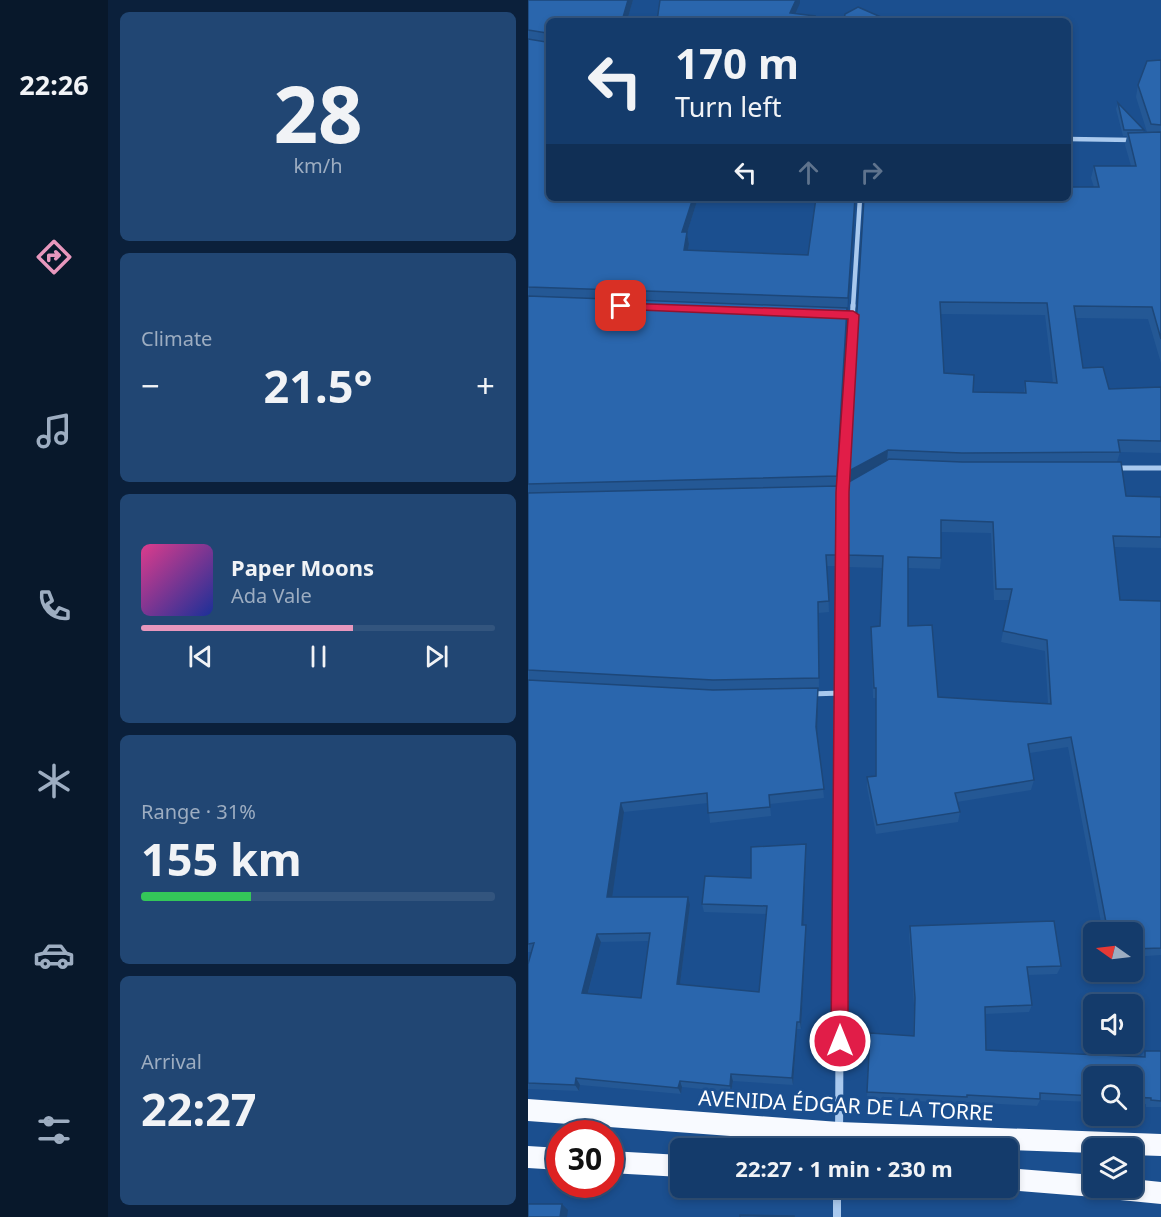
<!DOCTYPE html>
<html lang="en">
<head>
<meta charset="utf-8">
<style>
  body { margin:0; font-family:"Noto Sans",sans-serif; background:#214673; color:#f1f3f6; height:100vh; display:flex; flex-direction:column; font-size:22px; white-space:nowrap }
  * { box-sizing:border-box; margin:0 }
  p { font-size:20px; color:#9dadc1 }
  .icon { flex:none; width:33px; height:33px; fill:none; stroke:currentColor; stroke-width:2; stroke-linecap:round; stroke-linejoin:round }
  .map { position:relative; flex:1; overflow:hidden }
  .details { display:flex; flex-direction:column; gap:12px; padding:12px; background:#0b203b; width:420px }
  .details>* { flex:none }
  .hud { position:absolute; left:18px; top:18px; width:525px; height:183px; border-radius:9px; box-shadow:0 3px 9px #0003,0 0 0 2px #33557e; background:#143b6b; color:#f1f3f6; overflow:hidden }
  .needle { width:39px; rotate:284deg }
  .tools { position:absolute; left:555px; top:922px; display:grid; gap:12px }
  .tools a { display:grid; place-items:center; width:60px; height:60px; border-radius:9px; background:#143b6b; box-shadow:0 3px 9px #0003,0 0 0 2px #33557e; font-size:30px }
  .speed { position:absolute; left:18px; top:1120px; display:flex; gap:12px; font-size:30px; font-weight:700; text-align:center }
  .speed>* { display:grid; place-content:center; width:78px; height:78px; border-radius:50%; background:#143b6b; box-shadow:0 3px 9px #0003,0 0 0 2px #33557e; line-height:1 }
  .speed .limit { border:9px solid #d22; background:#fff; color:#111 }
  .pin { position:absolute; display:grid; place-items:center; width:51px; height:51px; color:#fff; margin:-26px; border-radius:12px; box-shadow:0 3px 9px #0006 }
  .me { position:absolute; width:66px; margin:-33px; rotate:0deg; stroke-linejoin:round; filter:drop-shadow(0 0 4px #0008) }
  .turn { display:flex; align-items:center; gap:21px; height:126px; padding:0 30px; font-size:27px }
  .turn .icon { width:78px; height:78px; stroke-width:2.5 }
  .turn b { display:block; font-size:42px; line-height:51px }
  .lanes { display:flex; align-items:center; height:57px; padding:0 30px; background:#0003; justify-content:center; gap:30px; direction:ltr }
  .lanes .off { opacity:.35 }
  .big { font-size:45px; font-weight:700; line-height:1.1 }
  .details .card { flex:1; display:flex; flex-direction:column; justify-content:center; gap:9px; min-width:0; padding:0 21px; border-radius:9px; background:#214673 }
  .details .dial { align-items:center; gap:0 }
  .dial b { font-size:78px; line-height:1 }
  .song { display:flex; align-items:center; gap:18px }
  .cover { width:72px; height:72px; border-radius:9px; background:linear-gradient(135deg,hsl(330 70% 55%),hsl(230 70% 35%)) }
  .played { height:6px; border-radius:3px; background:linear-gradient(90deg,#e797bd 60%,#33557e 60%) }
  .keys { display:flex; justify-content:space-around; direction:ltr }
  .heat { display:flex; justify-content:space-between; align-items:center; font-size:33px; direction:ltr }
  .charge { height:9px; border-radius:4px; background:linear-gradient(90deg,#34c759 31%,#33557e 0) }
  .trip { position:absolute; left:142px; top:1138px; width:348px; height:60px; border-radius:9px; background:#143b6b; box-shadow:0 3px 9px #0003,0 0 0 2px #33557e; font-weight:700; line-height:60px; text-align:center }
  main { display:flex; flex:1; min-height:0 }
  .menu { display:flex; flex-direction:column; width:108px; justify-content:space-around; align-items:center; background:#08182b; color:#9dadc1 }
  .menu .icon { width:42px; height:42px }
  .menu .current { color:#e797bd }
  .menu b { font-size:27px; color:#f1f3f6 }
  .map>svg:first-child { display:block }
</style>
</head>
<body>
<main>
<nav class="menu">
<b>22:26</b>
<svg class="icon current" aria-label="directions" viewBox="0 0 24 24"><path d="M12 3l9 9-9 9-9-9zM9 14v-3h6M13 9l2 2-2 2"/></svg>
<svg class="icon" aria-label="music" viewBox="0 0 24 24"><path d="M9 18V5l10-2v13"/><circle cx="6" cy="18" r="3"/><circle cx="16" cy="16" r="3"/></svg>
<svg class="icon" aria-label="phone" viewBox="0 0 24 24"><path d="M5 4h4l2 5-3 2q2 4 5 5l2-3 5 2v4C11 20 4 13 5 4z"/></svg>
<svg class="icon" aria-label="climate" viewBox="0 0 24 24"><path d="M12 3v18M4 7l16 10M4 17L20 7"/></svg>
<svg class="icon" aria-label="car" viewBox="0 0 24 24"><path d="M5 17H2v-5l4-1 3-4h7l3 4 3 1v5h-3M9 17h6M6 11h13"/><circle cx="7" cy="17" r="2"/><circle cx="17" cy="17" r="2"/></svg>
<svg class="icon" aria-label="filters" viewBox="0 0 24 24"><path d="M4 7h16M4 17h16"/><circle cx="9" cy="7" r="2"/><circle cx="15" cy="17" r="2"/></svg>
</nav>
<section class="details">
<div class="card dial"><b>28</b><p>km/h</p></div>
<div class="card"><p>Climate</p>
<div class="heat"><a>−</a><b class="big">21.5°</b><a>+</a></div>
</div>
<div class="card">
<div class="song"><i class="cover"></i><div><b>Paper Moons</b><p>Ada Vale</p></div></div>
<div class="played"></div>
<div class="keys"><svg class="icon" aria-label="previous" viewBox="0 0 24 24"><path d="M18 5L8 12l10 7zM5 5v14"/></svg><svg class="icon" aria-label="pause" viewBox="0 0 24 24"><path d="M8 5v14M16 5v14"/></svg><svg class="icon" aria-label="next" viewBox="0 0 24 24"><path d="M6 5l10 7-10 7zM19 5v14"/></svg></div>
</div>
<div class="card"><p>Range · 31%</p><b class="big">155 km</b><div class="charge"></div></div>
<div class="card"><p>Arrival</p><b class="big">22:27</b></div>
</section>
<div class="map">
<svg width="633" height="1217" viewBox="0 0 633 1217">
  <rect width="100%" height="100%" fill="#1b4f8f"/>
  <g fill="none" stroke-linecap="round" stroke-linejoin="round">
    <g stroke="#a9c9ee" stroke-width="4.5">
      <polyline points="540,139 605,140"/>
      <polyline points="325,307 332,198"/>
    </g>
    <g stroke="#a9c9ee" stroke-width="5">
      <polyline points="589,468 633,468"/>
      <polyline points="282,694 314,693"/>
      <polyline points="313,704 314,492 325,305"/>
    </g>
    <g stroke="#a9c9ee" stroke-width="8">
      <polyline points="311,1149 313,702"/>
      <polyline points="309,1188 309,1217"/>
    </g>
    <g fill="#f8faff" fill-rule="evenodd">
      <polygon points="0,1099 311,1122 633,1134 633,1156 604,1155 604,1149 566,1149 566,1153 311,1144 0,1121"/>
      <polygon points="0,1146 32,1148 32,1170 0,1168"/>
      <polygon points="82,1151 153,1155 153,1177 82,1173"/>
      <polygon points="480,1168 566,1175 566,1188 604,1188 604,1179 633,1182 633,1204 582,1199 573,1194 566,1197 480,1190 475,1188 480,1188"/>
    </g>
  </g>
  <g fill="#245895" fill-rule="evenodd">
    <path d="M0,0H105L99,21H21V198H170L159,233L161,244L160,250L280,255L288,198H327L319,310L309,487V566H299L301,612L290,613L291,688H290L289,732L296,798L242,804L243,816L182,823L180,803L96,812L84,897L162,905L152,984L231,992L238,914L176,912L174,904L223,878L278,853L275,925L278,934L273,1029H269L265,1085L205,1081L203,1092L154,1087L153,1094L52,1085L51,1091L0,1089V964L4,952H0ZM121,941L113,998L60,993L73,942Z"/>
    <path d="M633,60V363L620,319L548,318L555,368L581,389L633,387V453L592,452L589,462L598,496L633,497V548L586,547L592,600L633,601V955L604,957V933H575L540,747L502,753L506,780L503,790L429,802L432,812L430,822L348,834L339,787V777L347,776L348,698H345L343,627L352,626L355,568L319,567V483L336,198L566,187L563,178L566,166H603L597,145L599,136H595L588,109L590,103L616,130L615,132H619L608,97L610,85ZM413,314L517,315L525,383L497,381L496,393L445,392L416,373ZM413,532L463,533L466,600H481L473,642L517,651L520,704L410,697L380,626V568L412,569L413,558Z"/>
    <polygon points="382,926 533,966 529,974 500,975 504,1005 501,1012 457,1014 458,1050 612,1057 617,1051 633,1051 633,1107 618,1107 618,1104 604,1104 604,1077 566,1077 566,1102 512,1100 509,1106 437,1102 437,1104 339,1098 342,1033 385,1036 386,1005 381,934"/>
  </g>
  <g fill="#1d4779">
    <polygon points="100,0 105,0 99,21 94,21"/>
    <polygon points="268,0 272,0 272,3 264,21 262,13"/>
    <polygon points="165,198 170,198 159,233 161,244 158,262 154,232"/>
    <polygon points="327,198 320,310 320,298"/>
    <polygon points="319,308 319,320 309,487 309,476"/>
    <polygon points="360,450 359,461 319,483 319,472"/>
    <polygon points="290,688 290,698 289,737 288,727"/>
    <polygon points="93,803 96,812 83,906 79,897"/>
    <polygon points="278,844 278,853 275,934 274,925"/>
    <polygon points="160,897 162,905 151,992 149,984"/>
    <polygon points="278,925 278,934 273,1029 272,1022"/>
    <polygon points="69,934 73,942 58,1000 54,993"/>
    <polygon points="269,1022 269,1029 265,1085 264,1078"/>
    <polygon points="203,1074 205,1081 203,1092 202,1086"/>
    <polygon points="48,1078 52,1085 51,1091 47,1085"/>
    <polygon points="152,1081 154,1087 153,1094 150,1088"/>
    <polygon points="34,1204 40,1210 39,1217 32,1217"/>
  </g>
  <g fill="#2a66ad" stroke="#1d4779" stroke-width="1.5" fill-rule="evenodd">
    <polygon points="0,0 100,0 94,21 21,21 21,34 19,33 0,30"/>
    <polygon points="132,0 268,0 262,13 287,16 285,21 129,21"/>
    <polygon points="330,7 362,21 316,21 317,14"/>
    <polygon points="21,38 21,198 165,198 154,232 159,232 156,250 280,255 288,198 327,198 320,298 0,287 0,39 18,42"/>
    <polygon points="633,60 633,125 623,124 610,85 619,61"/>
    <polygon points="590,103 616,130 596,130"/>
    <path d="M633,132V339L624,307L546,306L555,368L575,367L581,389L633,387V441L590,440L592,452L434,453L360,450L319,472L336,198H540V187H571L566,166H608L600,133ZM412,302L519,303L529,383L497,381L498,393L445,392L446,375L416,373Z"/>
    <polygon points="0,296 319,308 309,476 0,484"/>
    <path d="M361,459L434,462H593L598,496L633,497V537L585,536L592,600L633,601V948L604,949V933H580L543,737L500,744L506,780L427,793L432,812L349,825L339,777L348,776V688H346L343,627L352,626L355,556L319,555V483ZM413,520L465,522L468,589H484L475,631L519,640L523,704L410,697L404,625L380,626V557L413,558Z"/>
    <polygon points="309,486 309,555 298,555 301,601 290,602 291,678 185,680 0,670 0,493"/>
    <path d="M0,680L185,690L290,688L288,727L296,789L241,795L242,807L180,813L179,793L93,803L79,897H160L149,984L231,992L239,906L174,904L177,876L223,878V847L278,844L274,925H278L272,1022H269L264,1078L203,1074L202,1086L152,1081L150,1088L48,1078L47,1085L0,1083V964L6,943L0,944ZM122,933L113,998L54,993L69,934Z"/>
    <polygon points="526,921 533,966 499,967 504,1005 457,1007 458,1050 617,1057 617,1051 633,1051 633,1101 623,1100 623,1098 604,1097 604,1077 566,1077 566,1096 512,1093 512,1099 439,1095 439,1097 339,1092 342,1033 386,1036 387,998 382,926"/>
    <polygon points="0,1204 34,1204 32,1217 0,1217"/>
    <polygon points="212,1215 266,1216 266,1217 212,1217"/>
  </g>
  <polygon fill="#e11d48" stroke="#92132f" stroke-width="1.5" points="93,303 325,311 331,315 321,492 320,1041 318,1047 312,1049 306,1047 303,1041 308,492 320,319 89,309 87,306"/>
  <g text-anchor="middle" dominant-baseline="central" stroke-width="6" stroke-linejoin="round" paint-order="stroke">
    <g font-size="21" fill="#fff" stroke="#1b4f8f">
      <text transform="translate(318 1105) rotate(3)">AVENIDA ÉDGAR DE LA TORRE</text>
    </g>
  </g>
</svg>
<div class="tools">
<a><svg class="needle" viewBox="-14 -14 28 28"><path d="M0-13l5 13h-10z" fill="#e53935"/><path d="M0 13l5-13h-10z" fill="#9dadc1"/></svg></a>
<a><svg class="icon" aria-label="sound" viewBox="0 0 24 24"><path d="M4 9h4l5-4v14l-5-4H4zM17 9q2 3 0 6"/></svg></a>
<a><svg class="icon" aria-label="search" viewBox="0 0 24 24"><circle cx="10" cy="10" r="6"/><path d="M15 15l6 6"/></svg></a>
<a><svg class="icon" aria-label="layers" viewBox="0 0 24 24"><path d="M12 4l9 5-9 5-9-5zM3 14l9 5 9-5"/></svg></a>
</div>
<div class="speed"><div class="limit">30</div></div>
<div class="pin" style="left:93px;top:306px;background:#d93025"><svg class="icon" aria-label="arrive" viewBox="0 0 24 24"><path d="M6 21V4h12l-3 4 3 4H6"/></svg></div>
<svg class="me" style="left:312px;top:1041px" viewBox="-20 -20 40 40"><circle r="17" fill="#e11d48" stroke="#fff" stroke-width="3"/><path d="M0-11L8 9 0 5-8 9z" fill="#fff"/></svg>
<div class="trip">22:27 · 1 min · 230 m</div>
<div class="hud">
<div class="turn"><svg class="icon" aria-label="left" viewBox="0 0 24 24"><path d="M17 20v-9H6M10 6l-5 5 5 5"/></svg><div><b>170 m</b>Turn left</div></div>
<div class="lanes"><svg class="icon" aria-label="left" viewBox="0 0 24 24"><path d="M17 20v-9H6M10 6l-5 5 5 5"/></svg><svg class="icon off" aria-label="ahead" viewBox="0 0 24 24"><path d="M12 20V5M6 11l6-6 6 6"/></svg><svg class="icon off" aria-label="right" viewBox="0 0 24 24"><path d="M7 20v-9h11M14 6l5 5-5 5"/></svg></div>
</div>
</div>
</main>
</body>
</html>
